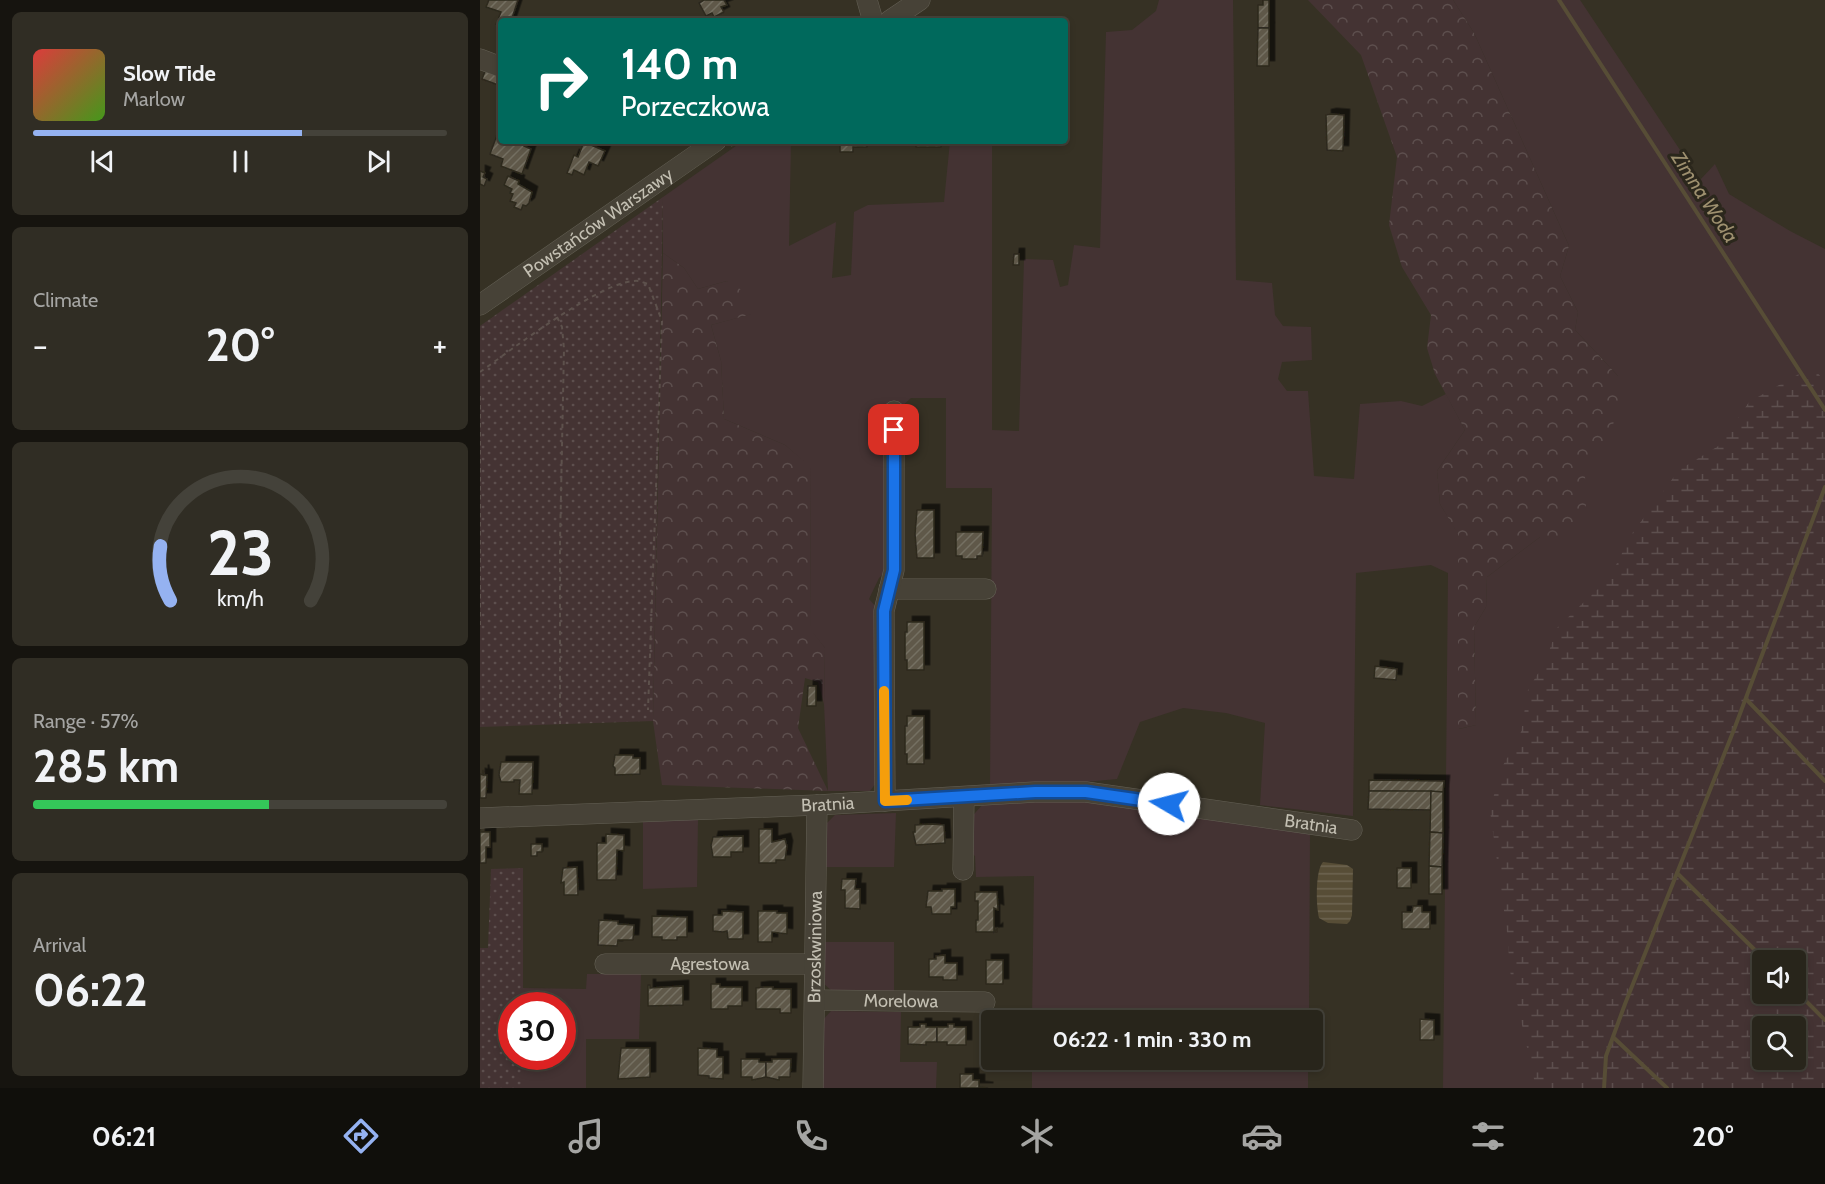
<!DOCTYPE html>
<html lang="en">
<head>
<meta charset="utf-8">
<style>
  body { margin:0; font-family:Cabin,sans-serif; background:#302d24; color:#f1f3f6; height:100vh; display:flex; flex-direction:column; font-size:22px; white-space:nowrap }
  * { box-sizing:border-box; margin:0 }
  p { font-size:20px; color:#a5a5a3 }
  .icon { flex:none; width:33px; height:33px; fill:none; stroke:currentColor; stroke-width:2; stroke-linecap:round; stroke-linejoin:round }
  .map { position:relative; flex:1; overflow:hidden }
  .side { display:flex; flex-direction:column; gap:12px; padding:12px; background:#16140f; width:480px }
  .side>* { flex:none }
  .top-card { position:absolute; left:18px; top:18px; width:570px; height:126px; border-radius:6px; box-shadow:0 3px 9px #0003,0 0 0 2px #44423a; background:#00695c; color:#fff; overflow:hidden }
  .tools { position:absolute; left:1272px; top:950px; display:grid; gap:12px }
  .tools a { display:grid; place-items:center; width:54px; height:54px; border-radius:6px; background:#28251b; box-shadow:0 3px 9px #0003,0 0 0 2px #44423a; font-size:30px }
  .speed { position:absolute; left:18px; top:992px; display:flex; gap:12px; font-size:30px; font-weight:700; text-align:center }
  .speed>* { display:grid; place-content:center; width:78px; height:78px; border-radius:50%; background:#28251b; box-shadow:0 3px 9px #0003,0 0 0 2px #44423a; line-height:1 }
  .speed .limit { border:9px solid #d22; background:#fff; color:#111 }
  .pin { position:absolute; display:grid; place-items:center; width:51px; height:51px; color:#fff; margin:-26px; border-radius:12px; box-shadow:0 3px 9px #0006 }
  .me { position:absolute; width:66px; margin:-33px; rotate:278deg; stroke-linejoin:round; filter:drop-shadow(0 0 4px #0008) }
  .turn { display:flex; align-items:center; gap:21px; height:126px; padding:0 24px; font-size:27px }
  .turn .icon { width:78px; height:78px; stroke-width:2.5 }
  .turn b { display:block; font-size:42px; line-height:51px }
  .big { font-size:45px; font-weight:700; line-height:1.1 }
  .side .widget { flex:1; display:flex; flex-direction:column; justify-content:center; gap:9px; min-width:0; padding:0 21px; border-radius:9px; background:#302d24 }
  .side .dial { align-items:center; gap:0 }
  .dial svg { height:156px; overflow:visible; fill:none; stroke:#44423a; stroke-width:7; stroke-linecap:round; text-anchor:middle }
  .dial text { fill:#f1f3f6; stroke:none }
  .song { display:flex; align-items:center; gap:18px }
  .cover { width:72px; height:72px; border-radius:9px; background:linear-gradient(135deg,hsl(0 70% 55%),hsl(100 70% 35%)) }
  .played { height:6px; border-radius:3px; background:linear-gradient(90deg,#95b2f1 65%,#44423a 65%) }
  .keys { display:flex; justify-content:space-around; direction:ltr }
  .heat { display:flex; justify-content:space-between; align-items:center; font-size:33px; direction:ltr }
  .charge { height:9px; border-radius:4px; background:linear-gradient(90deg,#34c759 57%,#44423a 0) }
  .trip { position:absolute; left:501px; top:1010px; width:342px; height:60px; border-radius:6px; background:#28251b; box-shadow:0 3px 9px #0003,0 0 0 2px #44423a; font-weight:700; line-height:60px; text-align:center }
  .menu { display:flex; height:96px; justify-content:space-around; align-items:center; background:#100f0b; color:#a5a5a3 }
  .menu .icon { width:42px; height:42px }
  .menu .selected { color:#95b2f1 }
  .menu b { font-size:27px; color:#f1f3f6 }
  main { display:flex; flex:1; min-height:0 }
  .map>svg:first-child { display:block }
</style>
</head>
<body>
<main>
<section class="side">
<div class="widget">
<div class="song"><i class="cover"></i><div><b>Slow Tide</b><p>Marlow</p></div></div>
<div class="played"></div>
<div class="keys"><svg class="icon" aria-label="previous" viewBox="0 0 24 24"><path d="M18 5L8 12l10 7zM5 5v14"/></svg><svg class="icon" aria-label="pause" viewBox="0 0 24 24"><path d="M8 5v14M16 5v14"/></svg><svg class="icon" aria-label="next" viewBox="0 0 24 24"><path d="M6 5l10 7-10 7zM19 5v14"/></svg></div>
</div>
<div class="widget"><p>Climate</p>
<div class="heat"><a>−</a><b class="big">20°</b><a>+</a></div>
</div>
<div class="widget dial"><svg viewBox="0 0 100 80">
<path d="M14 69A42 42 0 1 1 86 69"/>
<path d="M14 69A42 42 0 0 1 9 41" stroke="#95b2f1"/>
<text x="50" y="56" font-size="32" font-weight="700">23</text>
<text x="50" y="72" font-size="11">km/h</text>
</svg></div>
<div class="widget"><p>Range · 57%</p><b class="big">285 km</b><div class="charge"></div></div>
<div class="widget"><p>Arrival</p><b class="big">06:22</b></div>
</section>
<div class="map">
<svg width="1345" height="1088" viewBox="0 0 1345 1088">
  <defs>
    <pattern id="forest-crowns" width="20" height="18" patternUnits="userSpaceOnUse" patternTransform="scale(1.5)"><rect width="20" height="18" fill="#433"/><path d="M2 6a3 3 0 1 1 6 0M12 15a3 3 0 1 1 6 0" fill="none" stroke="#5d4f4e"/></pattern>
    <pattern id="wetland-marsh" width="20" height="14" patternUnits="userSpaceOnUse" patternTransform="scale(1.5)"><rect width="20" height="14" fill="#433"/><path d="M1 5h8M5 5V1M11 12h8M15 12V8" fill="none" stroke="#5d4f4e"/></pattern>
    <pattern id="garden-dots" width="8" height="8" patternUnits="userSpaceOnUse" patternTransform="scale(1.5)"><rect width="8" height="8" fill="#433"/><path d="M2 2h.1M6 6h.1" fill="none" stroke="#5d4f4e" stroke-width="1.8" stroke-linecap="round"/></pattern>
    <pattern id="water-rules" width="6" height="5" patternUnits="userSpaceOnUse" patternTransform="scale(1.5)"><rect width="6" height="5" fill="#574d36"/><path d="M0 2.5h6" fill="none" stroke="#6e6551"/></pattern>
    <pattern id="building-hatch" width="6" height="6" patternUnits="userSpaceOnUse" patternTransform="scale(1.5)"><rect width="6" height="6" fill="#5f594a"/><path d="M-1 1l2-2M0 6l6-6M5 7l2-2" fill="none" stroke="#746f62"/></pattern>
    <filter id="shadow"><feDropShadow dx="5.5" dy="-5.5" stdDeviation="0" flood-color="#0009"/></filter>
  </defs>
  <rect width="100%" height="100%" fill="#363124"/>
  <g fill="#433" fill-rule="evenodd">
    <path d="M679,0H753L756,280L792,283L795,315L803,326L831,327L832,360L802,362L798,379L807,391H828L834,476L874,479L880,404L921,401L942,406L966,394L985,430L957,471L960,504L978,533L979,729L996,725L994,627L1006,607L1007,577L1060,537L1094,457L1138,376L1095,330L1098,312L1080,276L1089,246L994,33L973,0H1100L1220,180L1235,164L1249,194L1310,231L1345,249V1088H963L968,573L951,565L876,573L873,816L780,805L785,723L746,713L703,708L660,722L637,779L510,791L512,488H466V398H431L420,408L409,568L399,578L389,599L398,609L399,779L390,791H348L344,704L345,648L331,631L330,467L305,445L244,419L241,361L231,325L271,314L247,281L218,289L204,268L183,253V197L263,141H311L309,246L356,222L352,278L371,275L374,212L388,205L464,202L470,141H512V430L539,431L544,259L573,260L580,287L588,285L594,245L620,248L626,32L652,30L676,11ZM1282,960H1316V993H1282ZM1282,1026H1316V1059H1282Z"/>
    <polygon points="547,799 611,800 830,831 829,1020 552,1020 554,876 496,877 495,856 488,851 488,821 503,804"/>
    <polygon points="416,813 414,867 344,867 344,826 355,815"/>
    <polygon points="218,819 217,887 163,889 163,820"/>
    <polygon points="343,942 414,942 414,992 352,991 342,982"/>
    <polygon points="107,974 161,974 159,1039 106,1039 106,1088 42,1088 42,1056 82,1056 82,1005 43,1005 43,988 106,989"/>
    <polygon points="351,1011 421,1012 420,1062 457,1062 456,1088 341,1088 342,1021"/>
    <rect x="552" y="1059" width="276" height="29"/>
  </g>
  <g fill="url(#forest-crowns)">
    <polygon points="828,0 973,0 994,33 1089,246 1080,276 1098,312 1095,330 1138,376 1141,406 1120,454 1094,458 1105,475 1106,509 1091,542 1060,537 1007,577 1006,607 994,627 996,725 978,729 978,534 960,504 957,471 985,430 955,374 947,348 951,315 922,267 909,225 917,157 881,55"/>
    <polygon points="183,253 204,268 218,289 247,281 265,292 272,314 231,325 241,361 244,419 305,445 330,466 331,630 345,648 344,704 338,682 325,678 318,728 348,791 182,785 173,721"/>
  </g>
  <path fill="url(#wetland-marsh)" fill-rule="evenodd" d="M1333,366L1345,383V1088H1056L1030,971L1027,932L1010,811L1020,771L1041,732L1048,690L1066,660L1077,628L1130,577L1151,535L1199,470L1240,445L1269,402ZM1282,960H1316V993H1282ZM1282,1026H1316V1059H1282Z"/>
  <g fill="url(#garden-dots)">
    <polygon points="183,197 173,721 0,727 0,326"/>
    <polygon points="43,868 43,1005 32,1005 32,1056 42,1056 42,1088 0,1088 0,948 8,948 11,869"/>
  </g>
  <path fill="url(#water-rules)" d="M843,862L867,865L873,869L872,915L870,921L867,924L848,923L839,918C836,906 835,871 843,862Z"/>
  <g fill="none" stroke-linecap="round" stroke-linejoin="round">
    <g stroke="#574d36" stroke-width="4">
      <polyline points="1079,0 1345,410"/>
      <polyline points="1266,699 1345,781"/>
      <polyline points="1197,873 1285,960"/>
      <polyline points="1316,991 1345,1020"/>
      <polyline points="1133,1037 1187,1088"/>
      <polyline points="1124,1088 1126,1056 1145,1004 1255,727 1345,487"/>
    </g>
  </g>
  <g fill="url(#building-hatch)" stroke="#2d291e" stroke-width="1.5" filter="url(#shadow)">
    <polygon points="9,0 38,0 31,21 21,21 21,26 16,24 21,12 6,7"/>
    <polygon points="224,0 244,0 247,5 241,7 244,12 234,17 232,13 226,16 219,3"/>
    <polygon points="783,0 789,0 789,28 778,28 778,5 783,5"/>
    <polygon points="778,28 789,28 789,66 777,66"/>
    <polygon points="6,69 21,74 21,86 2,79"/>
    <polygon points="851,114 864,115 863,151 847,150 846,115"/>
    <polygon points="21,124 21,141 45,141 44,146 51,149 42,174 21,166 23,159 10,154"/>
    <polygon points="360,141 387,141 387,147 373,147 373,152 360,152"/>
    <rect x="436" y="141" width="25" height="6"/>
    <polygon points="104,142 125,151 118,166 109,162 104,175 94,170 92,175 87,173 94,155 98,157"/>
    <polygon points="0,171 5,173 3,177 7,179 4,186 0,184"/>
    <polygon points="28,176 39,181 38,184 52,192 49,203 46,206 43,205 41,210 34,207 36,203 30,201 33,194 30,193 32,189 24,185"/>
    <polygon points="534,254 539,254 539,265 533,265"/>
    <polygon points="437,510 454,510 454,558 437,558 435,534"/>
    <polygon points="476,532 503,532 502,556 497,556 497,559 482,559 482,556 476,556"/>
    <polygon points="427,622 444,622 444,670 427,670 427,660 425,660 425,632 427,632"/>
    <polygon points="895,666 917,669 916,680 894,678"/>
    <polygon points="328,686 336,686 336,706 327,706"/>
    <polygon points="427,716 444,716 444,764 427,764 427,754 425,754 425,726 427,726"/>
    <polygon points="135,755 153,755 153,758 160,758 160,774 135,775 135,768 133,766"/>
    <polygon points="21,762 53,762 52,794 39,794 40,780 34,780 34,782 21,782 19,775"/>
    <polygon points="3,770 4,775 7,775 6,798 0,798 0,774 3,775"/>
    <polygon points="889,780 964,781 963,792 889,791"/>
    <polygon points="889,791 951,791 951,810 888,809"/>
    <polygon points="951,791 963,792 963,833 950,832"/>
    <polygon points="452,824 464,825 465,843 436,845 433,832 435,832 435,825"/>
    <polygon points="0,829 1,832 10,832 10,847 6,847 6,863 0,863"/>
    <polygon points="279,829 292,829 292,842 305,839 307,846 305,860 296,860 296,863 279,863"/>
    <polygon points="950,832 963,833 962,867 949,866"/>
    <polygon points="126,834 144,835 144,851 137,850 136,880 117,880 117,843 126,843"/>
    <polygon points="263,836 263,852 251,852 251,857 233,857 231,845 233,837"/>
    <polygon points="51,844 62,844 62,852 57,852 57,856 51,856"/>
    <polygon points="949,866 962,867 962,894 949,894"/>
    <polygon points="97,867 98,895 84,895 84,882 81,883 83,868"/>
    <rect x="917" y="868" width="14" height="20"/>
    <polygon points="362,879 376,879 375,889 380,889 380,909 365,908 365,890 361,890"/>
    <polygon points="462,889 475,889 475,907 471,907 471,914 452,914 451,907 446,907 448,891 462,891"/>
    <polygon points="495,892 517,892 518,910 514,908 514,932 517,929 517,932 496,932 496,920 498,920 498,901 495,901"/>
    <polygon points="933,906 942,906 942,912 950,912 950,929 922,929 922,912 932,912"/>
    <polygon points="242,911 263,912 263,939 248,939 247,931 243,932 233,931 233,915 242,915"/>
    <polygon points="278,911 297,911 297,913 307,913 307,934 292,932 292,942 278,942"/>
    <polygon points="172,916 207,917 207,937 197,937 197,940 182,940 182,937 172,937"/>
    <polygon points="119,920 138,921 138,924 154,925 153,940 138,940 137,946 118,945"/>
    <polygon points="465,955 465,963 477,963 477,980 463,980 463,977 449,977 449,959 456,959 456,956"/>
    <rect x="506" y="960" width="17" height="24"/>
    <polygon points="231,984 240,984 240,987 262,987 262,1006 248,1006 248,1009 231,1009"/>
    <polygon points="168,985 170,985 170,988 203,986 203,1005 168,1006"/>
    <polygon points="284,987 293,987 293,989 311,989 311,1013 300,1013 300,1009 276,1009 276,988"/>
    <polygon points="940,1019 954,1020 954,1040 940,1040"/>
    <polygon points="440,1024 446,1024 446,1027 457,1027 457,1042 446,1042 446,1045 428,1044 428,1027 440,1027"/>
    <polygon points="468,1024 474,1024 474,1027 486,1027 486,1045 467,1045 467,1042 457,1042 457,1027 468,1027"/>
    <rect x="502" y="1027" width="10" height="24"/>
    <polygon points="141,1048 170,1048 170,1077 138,1079"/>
    <polygon points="218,1048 237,1049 237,1057 243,1057 243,1079 229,1078 229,1076 218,1075"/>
    <polygon points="261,1059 279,1059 279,1062 286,1062 286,1077 272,1080 272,1077 261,1077"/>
    <polygon points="292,1059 311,1059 310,1077 299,1077 299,1080 286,1077 286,1062 292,1062"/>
    <polygon points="480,1074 493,1074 493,1080 499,1080 499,1087 508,1088 480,1088"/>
  </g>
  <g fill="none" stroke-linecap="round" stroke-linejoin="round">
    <g stroke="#646055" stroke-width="21">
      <g id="minor">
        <polyline points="387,0 393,21"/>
        <polyline points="409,21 440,0"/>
        <polyline points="0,59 21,67"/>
        <path id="s1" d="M0,305L236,141"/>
        <polyline points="409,589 506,589"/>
        <polyline points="405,801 404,611 414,570 414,411"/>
        <path id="s2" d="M0,818L337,805L555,792H606L872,830"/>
        <polyline points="483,870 484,797"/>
        <path id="s3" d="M125,964H334"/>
        <path id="s4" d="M335,1000L505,1002"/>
        <path id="s5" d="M333,1088L337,805"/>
      </g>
    </g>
    <g stroke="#5d514c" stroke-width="2" stroke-dasharray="4.5 4.5" stroke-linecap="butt">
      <polyline points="251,146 258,141"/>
      <polyline points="77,317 82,327 84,349 80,543 80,724"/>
      <path d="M0,372C30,351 125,277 159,281C160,281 167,284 168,284L182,321L168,710"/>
      <polyline points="0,396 0,625"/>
    </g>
    <use href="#minor" stroke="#474237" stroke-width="20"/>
  </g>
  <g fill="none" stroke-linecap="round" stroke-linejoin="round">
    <g stroke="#114b97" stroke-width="15">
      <polyline id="route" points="414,430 414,570 404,611 405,801 555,792 606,792 689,804"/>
    </g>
    <use href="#route" stroke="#1a73e8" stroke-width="10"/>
    <polyline stroke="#f59e0b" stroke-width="10" points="404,691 405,801 427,800"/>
  </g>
  <g text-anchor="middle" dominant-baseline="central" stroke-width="6" stroke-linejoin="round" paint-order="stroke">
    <g font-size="18" fill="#c3bfb2" stroke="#2b271c">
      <text stroke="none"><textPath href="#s1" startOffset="144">Powstańców Warszawy</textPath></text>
      <text stroke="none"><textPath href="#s2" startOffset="348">Bratnia</textPath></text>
      <text stroke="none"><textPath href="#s2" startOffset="834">Bratnia</textPath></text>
      <text stroke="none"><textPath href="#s5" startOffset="141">Brzoskwiniowa</textPath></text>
      <text stroke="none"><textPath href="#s3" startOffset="105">Agrestowa</textPath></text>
      <text stroke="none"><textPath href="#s4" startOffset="86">Morelowa</textPath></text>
    </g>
    <g font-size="20" font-style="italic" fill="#9e906f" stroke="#2b271c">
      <text transform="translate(1225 197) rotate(57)">Zimna Woda</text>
    </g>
  </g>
</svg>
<div class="tools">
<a><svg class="icon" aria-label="sound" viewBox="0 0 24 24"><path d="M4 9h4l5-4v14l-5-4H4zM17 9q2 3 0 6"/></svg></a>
<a><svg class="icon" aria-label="search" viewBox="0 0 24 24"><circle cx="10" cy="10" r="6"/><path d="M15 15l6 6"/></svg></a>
</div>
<div class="speed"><div class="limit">30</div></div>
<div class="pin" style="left:414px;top:430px;background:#d93025"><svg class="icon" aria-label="arrive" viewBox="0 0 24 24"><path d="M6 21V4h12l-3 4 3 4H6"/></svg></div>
<svg class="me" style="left:689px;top:804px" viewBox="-20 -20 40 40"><circle r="19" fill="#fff"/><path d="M0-13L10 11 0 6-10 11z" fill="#1a73e8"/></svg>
<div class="trip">06:22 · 1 min · 330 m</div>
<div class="top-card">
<div class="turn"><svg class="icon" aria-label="right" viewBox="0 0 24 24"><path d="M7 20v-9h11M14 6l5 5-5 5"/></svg><div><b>140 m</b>Porzeczkowa</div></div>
</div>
</div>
</main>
<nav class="menu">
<b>06:21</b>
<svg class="icon selected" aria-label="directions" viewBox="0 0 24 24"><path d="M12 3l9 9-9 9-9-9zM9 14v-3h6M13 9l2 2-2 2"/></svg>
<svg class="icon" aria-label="music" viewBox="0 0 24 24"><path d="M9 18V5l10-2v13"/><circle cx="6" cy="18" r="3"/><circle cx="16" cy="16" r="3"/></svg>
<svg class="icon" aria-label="phone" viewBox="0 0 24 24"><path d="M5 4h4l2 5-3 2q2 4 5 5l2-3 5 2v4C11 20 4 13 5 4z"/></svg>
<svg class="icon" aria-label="climate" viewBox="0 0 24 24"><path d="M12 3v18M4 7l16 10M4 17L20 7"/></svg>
<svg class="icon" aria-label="car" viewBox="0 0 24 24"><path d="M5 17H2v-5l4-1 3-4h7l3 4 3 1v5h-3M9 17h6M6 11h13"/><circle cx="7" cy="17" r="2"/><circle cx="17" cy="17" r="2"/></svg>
<svg class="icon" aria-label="filters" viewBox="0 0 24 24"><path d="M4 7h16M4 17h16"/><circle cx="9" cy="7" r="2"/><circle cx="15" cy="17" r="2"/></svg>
<b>20°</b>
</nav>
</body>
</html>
